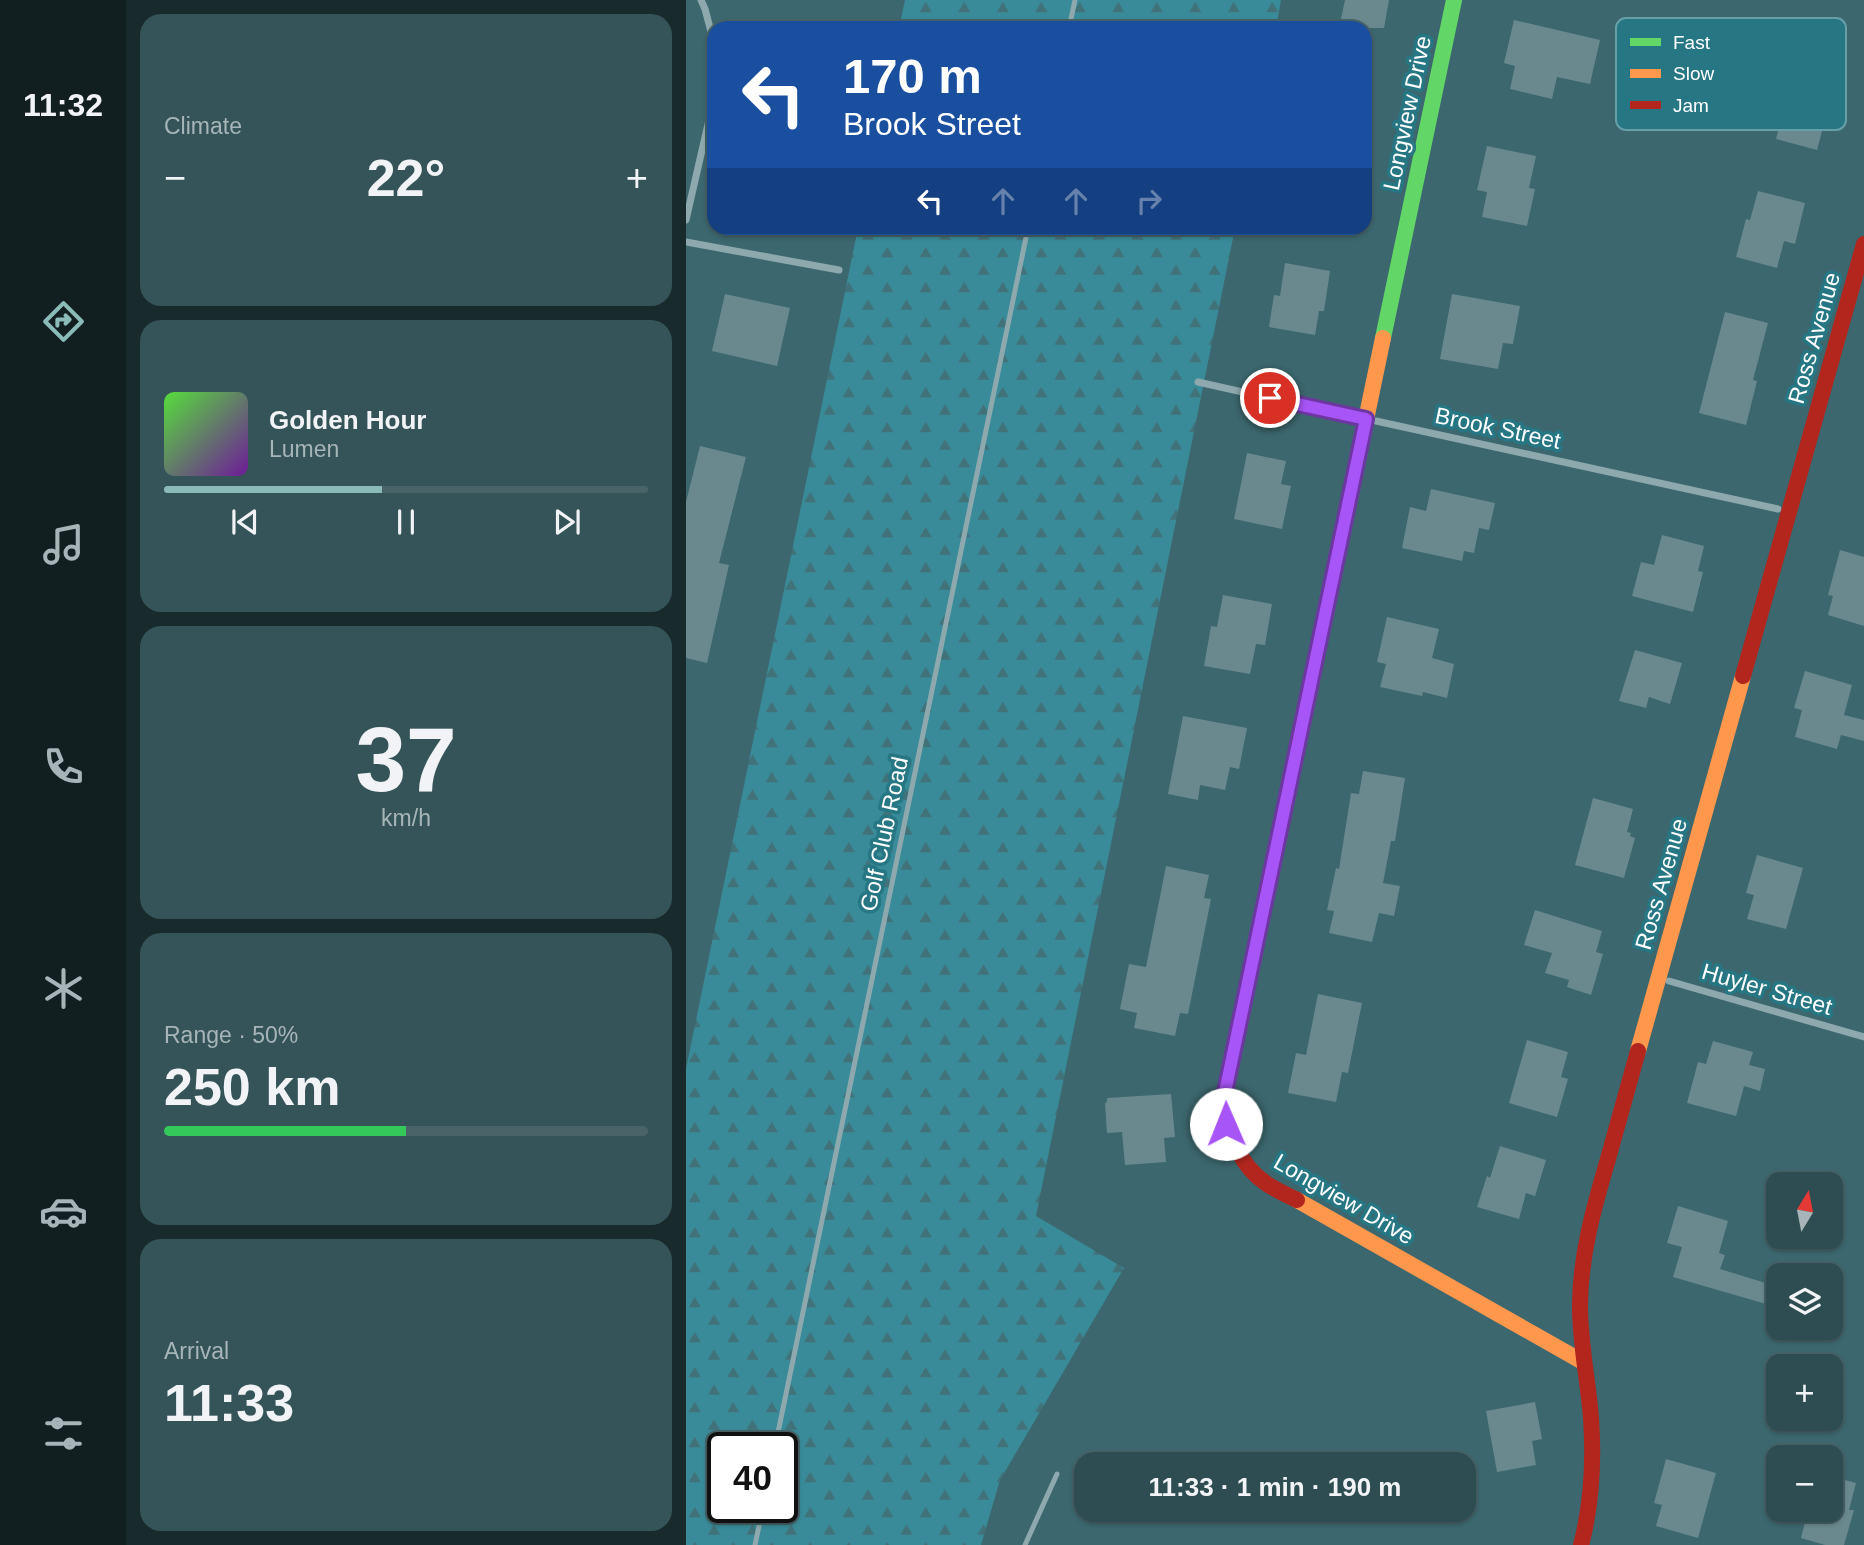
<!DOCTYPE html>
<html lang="en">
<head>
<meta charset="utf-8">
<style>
  body { margin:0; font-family:Arial,sans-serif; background:#355459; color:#f1f3f6; height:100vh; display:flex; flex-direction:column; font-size:26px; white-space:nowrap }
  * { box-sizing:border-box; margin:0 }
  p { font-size:23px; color:#a7b4b8 }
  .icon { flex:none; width:38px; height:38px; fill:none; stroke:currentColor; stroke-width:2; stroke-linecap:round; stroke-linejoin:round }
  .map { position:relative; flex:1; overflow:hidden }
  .details { display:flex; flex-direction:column; gap:14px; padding:14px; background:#192a2d; width:560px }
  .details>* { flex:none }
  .banner { position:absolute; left:21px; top:21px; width:665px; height:214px; border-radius:21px; box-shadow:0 2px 5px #0004,0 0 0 2px #486469; background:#1a4fa0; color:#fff; overflow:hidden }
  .needle { width:46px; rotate:10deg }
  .controls { position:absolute; left:1080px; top:1172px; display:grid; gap:14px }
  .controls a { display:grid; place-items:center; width:77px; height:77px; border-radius:14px; background:#2d4d52; box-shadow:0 2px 5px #0004,0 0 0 2px #486469; font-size:35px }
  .speed { position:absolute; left:21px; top:1432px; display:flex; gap:14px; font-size:35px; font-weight:700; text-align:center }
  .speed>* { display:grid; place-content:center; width:91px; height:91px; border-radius:50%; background:#2d4d52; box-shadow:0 2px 5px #0004,0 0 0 2px #486469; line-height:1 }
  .speed .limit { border:4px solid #111; border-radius:10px; background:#fff; color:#111 }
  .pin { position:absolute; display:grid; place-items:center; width:60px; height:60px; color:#fff; margin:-30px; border:4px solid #fff; border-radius:50%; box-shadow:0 2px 7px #0007 }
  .me { position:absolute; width:77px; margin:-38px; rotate:359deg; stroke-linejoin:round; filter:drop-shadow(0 0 5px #0008) }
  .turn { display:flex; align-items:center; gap:24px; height:147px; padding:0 21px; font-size:32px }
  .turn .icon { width:91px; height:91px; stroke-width:2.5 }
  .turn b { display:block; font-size:49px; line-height:60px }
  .lanes { display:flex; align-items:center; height:66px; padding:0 21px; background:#0003; justify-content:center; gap:35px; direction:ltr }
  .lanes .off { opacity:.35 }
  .big { font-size:52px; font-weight:800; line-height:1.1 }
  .details .tile { flex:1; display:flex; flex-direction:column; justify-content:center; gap:10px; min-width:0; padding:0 24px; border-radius:21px; background:#355459 }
  .details .dial { align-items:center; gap:0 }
  .dial b { font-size:91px; line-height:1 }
  .song { display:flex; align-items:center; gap:21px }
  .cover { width:84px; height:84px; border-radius:10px; background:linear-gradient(135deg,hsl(110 70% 55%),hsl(280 70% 35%)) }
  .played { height:7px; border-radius:4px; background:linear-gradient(90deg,#8bbbb9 45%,#486469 45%) }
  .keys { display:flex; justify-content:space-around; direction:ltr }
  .heat { display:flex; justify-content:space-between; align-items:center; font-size:38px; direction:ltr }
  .charge { height:10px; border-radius:5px; background:linear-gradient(90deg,#34c759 50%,#486469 0) }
  .trip { position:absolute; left:388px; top:1452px; width:402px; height:70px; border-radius:21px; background:#2d4d52; box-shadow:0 2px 5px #0004,0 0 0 2px #486469; font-weight:800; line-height:70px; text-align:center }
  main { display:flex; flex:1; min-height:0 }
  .dock { display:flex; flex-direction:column; width:126px; justify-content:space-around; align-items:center; background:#121f21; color:#a7b4b8 }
  .dock .icon { width:49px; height:49px }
  .dock .active { color:#8bbbb9 }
  .dock b { font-size:32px; color:#f1f3f6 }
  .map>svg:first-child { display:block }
</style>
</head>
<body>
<main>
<nav class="dock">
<b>11:32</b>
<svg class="icon active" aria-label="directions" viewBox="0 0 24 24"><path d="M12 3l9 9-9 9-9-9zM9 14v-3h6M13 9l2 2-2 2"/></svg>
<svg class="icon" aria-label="music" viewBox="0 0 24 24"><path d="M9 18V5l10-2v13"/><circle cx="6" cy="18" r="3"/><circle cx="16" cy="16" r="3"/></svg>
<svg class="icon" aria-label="phone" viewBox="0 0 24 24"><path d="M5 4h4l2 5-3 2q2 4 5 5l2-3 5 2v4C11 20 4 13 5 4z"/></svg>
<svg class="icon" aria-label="climate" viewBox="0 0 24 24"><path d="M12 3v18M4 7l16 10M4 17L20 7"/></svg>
<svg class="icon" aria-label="car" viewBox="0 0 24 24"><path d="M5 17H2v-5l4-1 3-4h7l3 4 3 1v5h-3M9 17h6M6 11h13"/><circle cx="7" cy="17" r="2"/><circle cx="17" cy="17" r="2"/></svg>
<svg class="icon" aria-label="filters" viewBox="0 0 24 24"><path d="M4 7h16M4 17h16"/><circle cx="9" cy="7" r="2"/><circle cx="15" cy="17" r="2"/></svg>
</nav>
<section class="details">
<div class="tile"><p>Climate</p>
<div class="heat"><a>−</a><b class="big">22°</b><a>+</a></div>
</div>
<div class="tile">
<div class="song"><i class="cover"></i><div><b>Golden Hour</b><p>Lumen</p></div></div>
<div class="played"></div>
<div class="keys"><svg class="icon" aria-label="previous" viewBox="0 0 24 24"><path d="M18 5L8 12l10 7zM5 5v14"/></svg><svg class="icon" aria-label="pause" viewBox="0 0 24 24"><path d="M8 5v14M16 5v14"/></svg><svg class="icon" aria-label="next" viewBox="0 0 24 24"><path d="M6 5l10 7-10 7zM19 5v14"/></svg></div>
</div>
<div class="tile dial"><b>37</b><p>km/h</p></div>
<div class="tile"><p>Range · 50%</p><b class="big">250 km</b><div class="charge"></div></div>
<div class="tile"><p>Arrival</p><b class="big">11:33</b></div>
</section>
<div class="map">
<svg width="1178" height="1545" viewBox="0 0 1178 1545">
  <defs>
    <pattern id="forest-firs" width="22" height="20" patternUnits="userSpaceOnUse" patternTransform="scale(1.75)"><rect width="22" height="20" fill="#398b99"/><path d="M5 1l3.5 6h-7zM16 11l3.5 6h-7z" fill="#41727a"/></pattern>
  </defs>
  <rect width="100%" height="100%" fill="#3c676e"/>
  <g fill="url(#forest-firs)" fill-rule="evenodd">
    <polygon points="219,0 595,0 590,28 213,28"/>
    <path d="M172,228H549L350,1216L438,1268L314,1480L295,1545H0V1069ZM37,1447H96V1507H37Z"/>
  </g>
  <g fill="#69898e">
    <polygon points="659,0 703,0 698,28 653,28"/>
    <polygon points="828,20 914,40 904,84 871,77 866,99 824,89 829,66 818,63"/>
    <polygon points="1108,68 1147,78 1138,108 1142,109 1131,150 1090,139"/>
    <polygon points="801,146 850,156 843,188 849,189 841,226 796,217 801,192 791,190"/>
    <polygon points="1072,191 1119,203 1109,244 1098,241 1091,268 1050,257 1060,219 1064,220"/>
    <polygon points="599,263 644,271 638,311 633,311 629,335 583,327 588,295 594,296"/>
    <polygon points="39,294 104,308 91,366 26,351"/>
    <polygon points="766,294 834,306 827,344 817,343 812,369 754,359"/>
    <polygon points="1039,312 1082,323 1067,380 1071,381 1060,425 1013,413"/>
    <polygon points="14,446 60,457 33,563 43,565 21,663 0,658 0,502"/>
    <polygon points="561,453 600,461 595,484 605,486 596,529 548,519"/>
    <polygon points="745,489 809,503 803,530 793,528 788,553 778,551 776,561 716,548 724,507 740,511"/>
    <polygon points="976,535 1018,546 1012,571 1017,572 1007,612 946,596 955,562 968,565"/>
    <polygon points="1154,550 1178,557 1178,626 1142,615 1147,596 1142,595"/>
    <polygon points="537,595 586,604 579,645 570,644 564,674 518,666 525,626 531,627"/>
    <polygon points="701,617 753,629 746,658 768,664 761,698 737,692 736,696 694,687 700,664 691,662"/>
    <polygon points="949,650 996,663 984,704 963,697 960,708 933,701"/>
    <polygon points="1119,671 1166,685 1158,715 1178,720 1178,741 1155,735 1151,749 1109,737 1116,710 1108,708"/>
    <polygon points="497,716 561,728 553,769 544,767 539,790 514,785 512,800 482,794"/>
    <polygon points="677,771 719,778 709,841 705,841 697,883 714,886 708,916 693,913 686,942 643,933 648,911 641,910 650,868 653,869 665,793 673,794"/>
    <polygon points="907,798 947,809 941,832 945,833 944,836 949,838 938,878 889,865"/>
    <polygon points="1071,855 1117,868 1100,929 1061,919 1068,895 1060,893"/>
    <polygon points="480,866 523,875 518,898 525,899 502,1014 494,1013 489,1036 448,1028 451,1013 434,1009 443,964 460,967"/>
    <polygon points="849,910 916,931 910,952 917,954 905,995 881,987 883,980 859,973 866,953 838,945"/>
    <polygon points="632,994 676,1003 662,1073 656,1072 650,1102 602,1093 610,1053 620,1055"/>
    <polygon points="841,1040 882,1052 875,1077 882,1079 871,1117 823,1103"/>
    <polygon points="1027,1041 1067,1052 1063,1065 1079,1069 1074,1091 1058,1086 1050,1116 1001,1103 1012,1062 1020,1064"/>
    <polygon points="485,1094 489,1137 478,1138 480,1162 439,1165 436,1132 421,1133 419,1103 421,1102 421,1098"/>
    <polygon points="814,1146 860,1160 849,1196 840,1193 833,1219 791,1207 801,1176 804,1178"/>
    <polygon points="992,1206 1042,1221 1033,1253 1039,1255 1034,1269 1086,1285 1080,1304 987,1277 996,1247 981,1243"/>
    <polygon points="849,1402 856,1439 846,1441 850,1465 811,1472 800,1411"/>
    <polygon points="980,1459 1030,1473 1012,1538 970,1526 976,1505 968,1503"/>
    <polygon points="1144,1476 1170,1483 1163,1510 1168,1510 1158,1545 1139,1545 1115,1538 1122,1510 1144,1510"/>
  </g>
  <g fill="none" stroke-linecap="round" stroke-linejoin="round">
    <g stroke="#8ea9ae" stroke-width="5">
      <polyline points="383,28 389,0"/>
      <polyline points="89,1447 342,228"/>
      <polyline points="69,1545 77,1507"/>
      <polyline points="339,1545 371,1474"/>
    </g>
    <g stroke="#8ea9ae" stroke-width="7">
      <polyline points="15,0 19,9 28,43"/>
      <polyline points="0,220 28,98"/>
      <polyline points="0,242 153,270"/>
      <polyline points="512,382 668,417"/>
      <polyline points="690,421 1092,509"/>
      <polyline points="983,981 1178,1037"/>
    </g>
    <polyline stroke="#63d668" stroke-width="16" points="697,338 768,0"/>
    <g stroke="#ff974d" stroke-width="16">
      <polyline points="613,741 697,338"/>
      <polyline points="952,1051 1057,676"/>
      <polyline points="611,1200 897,1362"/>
    </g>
    <g stroke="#b3261e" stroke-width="16">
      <polyline points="1057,676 1178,244"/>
      <path d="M611,1200C601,1195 590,1190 581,1184C551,1164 541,1131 538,1097L613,741"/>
      <path d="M895,1545C906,1503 908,1461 905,1418C902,1380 894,1344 894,1306C894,1256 908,1207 922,1159C932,1123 942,1087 952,1051"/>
    </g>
  </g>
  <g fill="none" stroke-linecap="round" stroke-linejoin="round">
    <g stroke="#6d37a1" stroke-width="18">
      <polyline id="route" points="540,1124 538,1097 680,419 584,398"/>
    </g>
    <use href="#route" stroke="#a855f7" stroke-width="12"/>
  </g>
  <g text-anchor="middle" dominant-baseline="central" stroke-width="7" stroke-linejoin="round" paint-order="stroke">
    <g font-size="23" fill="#fff" stroke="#267684">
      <text transform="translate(721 113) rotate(-78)">Longview Drive</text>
      <text transform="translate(1128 338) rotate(-74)">Ross Avenue</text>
      <text transform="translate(812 428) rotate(12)">Brook Street</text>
      <text transform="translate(198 834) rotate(-78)">Golf Club Road</text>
      <text transform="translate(975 884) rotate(-74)">Ross Avenue</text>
      <text transform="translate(1081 989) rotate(16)">Huyler Street</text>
      <text transform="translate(658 1199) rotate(30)">Longview Drive</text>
    </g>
  </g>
  <rect x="930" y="18" width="230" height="112" rx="10" fill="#267684" stroke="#679fa9" stroke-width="2"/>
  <rect x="944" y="38" width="31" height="8" fill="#63d668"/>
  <rect x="944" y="69" width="31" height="9" fill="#ff974d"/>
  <rect x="944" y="101" width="31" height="8" fill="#b3261e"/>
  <g font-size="19" fill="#fff">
    <text x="987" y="49">Fast</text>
    <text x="987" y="80">Slow</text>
    <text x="987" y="112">Jam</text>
  </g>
</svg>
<div class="controls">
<a><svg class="needle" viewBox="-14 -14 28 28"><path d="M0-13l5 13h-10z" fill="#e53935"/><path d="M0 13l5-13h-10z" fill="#a7b4b8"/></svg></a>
<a><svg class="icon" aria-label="layers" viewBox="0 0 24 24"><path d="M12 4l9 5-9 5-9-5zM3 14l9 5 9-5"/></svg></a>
<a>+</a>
<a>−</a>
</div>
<div class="speed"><div class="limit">40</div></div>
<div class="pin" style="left:584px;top:398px;background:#d93025"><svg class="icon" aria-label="arrive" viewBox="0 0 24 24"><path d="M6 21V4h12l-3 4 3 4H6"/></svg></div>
<svg class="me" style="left:540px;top:1124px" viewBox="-20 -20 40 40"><circle r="19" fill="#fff"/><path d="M0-13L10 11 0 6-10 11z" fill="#a855f7"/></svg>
<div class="trip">11:33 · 1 min · 190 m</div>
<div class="banner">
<div class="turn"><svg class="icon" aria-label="left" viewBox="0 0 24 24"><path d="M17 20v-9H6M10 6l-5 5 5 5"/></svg><div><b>170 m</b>Brook Street</div></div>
<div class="lanes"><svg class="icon" aria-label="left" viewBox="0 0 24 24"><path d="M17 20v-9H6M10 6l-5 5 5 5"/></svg><svg class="icon off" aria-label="ahead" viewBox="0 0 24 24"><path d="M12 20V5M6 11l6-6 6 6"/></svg><svg class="icon off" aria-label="ahead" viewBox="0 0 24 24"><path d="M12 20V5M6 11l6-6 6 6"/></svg><svg class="icon off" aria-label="right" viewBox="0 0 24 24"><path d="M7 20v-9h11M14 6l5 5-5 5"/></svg></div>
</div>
</div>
</main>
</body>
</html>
